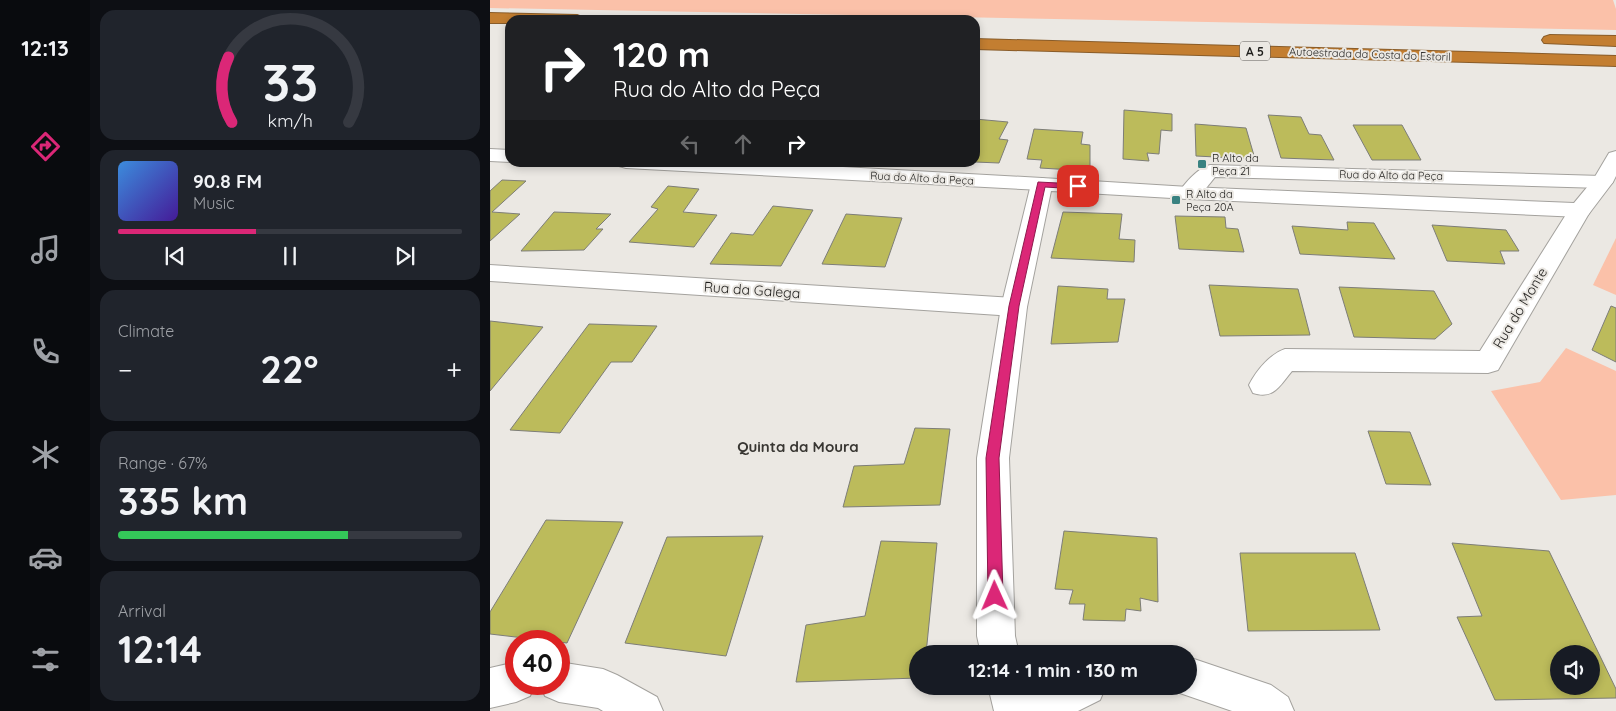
<!DOCTYPE html>
<html lang="en">
<head>
<meta charset="utf-8">
<style>
  body { margin:0; font-family:Quicksand,sans-serif; background:#20242c; color:#f1f3f6; height:100vh; display:flex; flex-direction:column; font-size:19px; white-space:nowrap }
  * { box-sizing:border-box; margin:0 }
  p { font-size:16px; color:#9ea1a6 }
  .icon { flex:none; width:28px; height:28px; fill:none; stroke:currentColor; stroke-width:2; stroke-linecap:round; stroke-linejoin:round }
  .map { position:relative; flex:1; overflow:hidden }
  .panel { display:flex; flex-direction:column; gap:10px; padding:10px; background:#0d0f14; width:400px }
  .panel>* { flex:none }
  .top-card { position:absolute; left:15px; top:15px; width:475px; height:152px; border-radius:15px; box-shadow:0 2px 8px #0003; background:#202124; color:#fff; overflow:hidden }
  .controls { position:absolute; left:1060px; top:645px; display:grid; gap:10px }
  .controls a { display:grid; place-items:center; width:50px; height:50px; border-radius:50%; background:#171b24; box-shadow:0 2px 8px #0003; font-size:25px }
  .speed { position:absolute; left:15px; top:630px; display:flex; gap:10px; font-size:25px; font-weight:700; text-align:center }
  .speed>* { display:grid; place-content:center; width:65px; height:65px; border-radius:50%; background:#171b24; box-shadow:0 2px 8px #0003; line-height:1 }
  .speed .limit { border:8px solid #d22; background:#fff; color:#111 }
  .pin { position:absolute; display:grid; place-items:center; width:42px; height:42px; color:#fff; margin:-21px; border-radius:10px; box-shadow:0 2px 8px #0006 }
  .me { position:absolute; width:55px; margin:-28px; rotate:359deg; stroke-linejoin:round; filter:drop-shadow(0 0 4px #0008) }
  .turn { display:flex; align-items:center; gap:18px; height:105px; padding:0 25px; font-size:22px }
  .turn .icon { width:65px; height:65px; stroke-width:2.5 }
  .turn b { display:block; font-size:35px; line-height:42px }
  .lanes { display:flex; align-items:center; height:48px; padding:0 25px; background:#0003; justify-content:center; gap:25px; direction:ltr }
  .lanes .off { opacity:.35 }
  .big { font-size:38px; font-weight:800; line-height:1.1 }
  .panel .widget { flex:1; display:flex; flex-direction:column; justify-content:center; gap:8px; min-width:0; padding:0 18px; border-radius:15px; background:#20242c }
  .panel .dial { align-items:center; gap:0 }
  .dial svg { height:130px; overflow:visible; fill:none; stroke:#363941; stroke-width:7; stroke-linecap:round; text-anchor:middle }
  .dial text { fill:#f1f3f6; stroke:none }
  .song { display:flex; align-items:center; gap:15px }
  .cover { width:60px; height:60px; border-radius:8px; background:linear-gradient(135deg,hsl(210 70% 55%),hsl(260 70% 35%)) }
  .played { height:5px; border-radius:2px; background:linear-gradient(90deg,#db2777 40%,#363941 40%) }
  .keys { display:flex; justify-content:space-around; direction:ltr }
  .heat { display:flex; justify-content:space-between; align-items:center; font-size:28px; direction:ltr }
  .charge { height:8px; border-radius:4px; background:linear-gradient(90deg,#34c759 67%,#363941 0) }
  .trip { position:absolute; left:419px; top:645px; width:288px; height:50px; border-radius:25px; background:#171b24; box-shadow:0 2px 8px #0003; font-weight:800; line-height:50px; text-align:center }
  main { display:flex; flex:1; min-height:0 }
  .menu { display:flex; flex-direction:column; width:90px; justify-content:space-around; align-items:center; background:#090b0e; color:#9ea1a6 }
  .menu .icon { width:35px; height:35px }
  .menu .active { color:#db2777 }
  .menu b { font-size:22px; color:#f1f3f6 }
  .map>svg:first-child { display:block }
</style>
</head>
<body>
<main>
<nav class="menu">
<b>12:13</b>
<svg class="icon active" aria-label="directions" viewBox="0 0 24 24"><path d="M12 3l9 9-9 9-9-9zM9 14v-3h6M13 9l2 2-2 2"/></svg>
<svg class="icon" aria-label="music" viewBox="0 0 24 24"><path d="M9 18V5l10-2v13"/><circle cx="6" cy="18" r="3"/><circle cx="16" cy="16" r="3"/></svg>
<svg class="icon" aria-label="phone" viewBox="0 0 24 24"><path d="M5 4h4l2 5-3 2q2 4 5 5l2-3 5 2v4C11 20 4 13 5 4z"/></svg>
<svg class="icon" aria-label="climate" viewBox="0 0 24 24"><path d="M12 3v18M4 7l16 10M4 17L20 7"/></svg>
<svg class="icon" aria-label="car" viewBox="0 0 24 24"><path d="M5 17H2v-5l4-1 3-4h7l3 4 3 1v5h-3M9 17h6M6 11h13"/><circle cx="7" cy="17" r="2"/><circle cx="17" cy="17" r="2"/></svg>
<svg class="icon" aria-label="filters" viewBox="0 0 24 24"><path d="M4 7h16M4 17h16"/><circle cx="9" cy="7" r="2"/><circle cx="15" cy="17" r="2"/></svg>
</nav>
<section class="panel">
<div class="widget dial"><svg viewBox="0 0 100 80">
<path d="M14 69A42 42 0 1 1 86 69"/>
<path d="M14 69A42 42 0 0 1 12 29" stroke="#db2777"/>
<text x="50" y="56" font-size="32" font-weight="700">33</text>
<text x="50" y="72" font-size="11">km/h</text>
</svg></div>
<div class="widget">
<div class="song"><i class="cover"></i><div><b>90.8 FM</b><p>Music</p></div></div>
<div class="played"></div>
<div class="keys"><svg class="icon" aria-label="previous" viewBox="0 0 24 24"><path d="M18 5L8 12l10 7zM5 5v14"/></svg><svg class="icon" aria-label="pause" viewBox="0 0 24 24"><path d="M8 5v14M16 5v14"/></svg><svg class="icon" aria-label="next" viewBox="0 0 24 24"><path d="M6 5l10 7-10 7zM19 5v14"/></svg></div>
</div>
<div class="widget"><p>Climate</p>
<div class="heat"><a>−</a><b class="big">22°</b><a>+</a></div>
</div>
<div class="widget"><p>Range · 67%</p><b class="big">335 km</b><div class="charge"></div></div>
<div class="widget"><p>Arrival</p><b class="big">12:14</b></div>
</section>
<div class="map">
<svg width="1126" height="711" viewBox="0 0 1126 711">
  <rect width="100%" height="100%" fill="#ebe8e3"/>
  <g fill="#fbc1a9">
    <polygon points="0,0 1123,0 1126,9 1126,30 0,8"/>
    <polygon points="1126,238 1126,295 1103,285"/>
    <polygon points="1076,348 1126,371 1126,495 1071,500 1001,391 1050,382"/>
  </g>
  <g fill="#bcbb5b" stroke="#7d7d78" fill-rule="evenodd">
    <polygon points="634,110 682,114 682,131 671,130 669,154 657,153 659,161 633,159"/>
    <polygon points="778,115 811,117 819,134 831,135 844,160 791,158"/>
    <polygon points="485,119 518,122 509,139 518,140 509,163 485,162"/>
    <polygon points="705,124 756,128 765,159 706,156"/>
    <polygon points="863,125 912,125 931,160 882,160"/>
    <polygon points="544,129 593,132 591,144 600,145 600,171 550,168 552,160 537,159"/>
    <polygon points="12,180 36,181 2,212 30,214 0,241 0,191"/>
    <polygon points="178,186 209,189 193,212 227,215 204,247 139,242 168,209 161,207"/>
    <polygon points="283,206 323,210 291,266 220,264 241,233 263,235"/>
    <polygon points="64,212 121,214 106,229 113,229 94,250 31,251"/>
    <polygon points="573,212 632,214 629,239 645,240 644,262 561,258"/>
    <polygon points="356,214 412,218 395,267 332,264"/>
    <polygon points="685,216 735,217 736,228 748,229 754,252 689,249"/>
    <polygon points="857,222 884,223 905,259 810,254 802,226 858,230"/>
    <polygon points="942,225 1016,230 1029,251 1010,251 1015,264 957,261"/>
    <polygon points="719,285 808,289 820,335 730,336"/>
    <polygon points="568,286 618,289 617,299 635,299 628,342 561,344"/>
    <polygon points="849,287 944,291 962,324 945,339 864,337"/>
    <polygon points="1121,306 1126,308 1126,362 1102,350"/>
    <polygon points="0,321 53,327 0,391"/>
    <polygon points="99,324 167,326 142,362 121,362 70,433 20,430"/>
    <polygon points="425,428 460,429 450,505 353,507 364,466 414,464"/>
    <polygon points="878,431 920,432 941,485 896,484"/>
    <polygon points="56,520 133,522 77,643 0,634 0,612"/>
    <polygon points="574,531 667,538 668,602 650,598 651,611 636,609 635,621 593,620 595,604 579,604 583,590 565,589"/>
    <polygon points="273,536 236,656 135,643 177,537"/>
    <polygon points="391,541 447,543 436,654 428,654 428,678 306,682 316,625 375,616"/>
    <path d="M962,543L1059,551L1126,689V698L1005,700L967,617L992,616ZM1069,654H1101V686H1069Z"/>
    <polygon points="750,553 865,553 890,630 758,631"/>
  </g>
  <g fill="none" stroke-linecap="round" stroke-linejoin="round">
    <g stroke="#a4a29e" stroke-width="2">
      <g id="minor">
        <polygon points="0,149 20,150 20,162 0,161"/>
        <polygon points="126,162 263,162 552,178 559,180 563,184 559,188 552,190 136,168 129,166"/>
        <path d="M720,165L1112,176L1119,178L1123,182L1119,186L1112,188L725,177C715,189 708,202 691,198L688,193C696,182 708,168 720,165Z"/>
        <path d="M1090,203L1098,205L1101,210L1008,370L998,373L802,371C790,385 784,400 763,393L759,385C766,371 780,354 795,349L990,351L1082,205Z"/>
        <polygon points="0,265 524,298 533,300 537,307 533,314 524,316 0,281"/>
        <polygon points="698,657 781,685 798,697 804,711 742,711 684,691 682,686 698,686"/>
        <polygon points="552,686 616,686 610,700 588,711 525,711 531,697"/>
      </g>
    </g>
    <g stroke="#a4a29e" stroke-width="2">
      <g id="tertiary">
        <polygon points="1126,151 1126,176 1123,182 1098,215 1090,217 699,199 561,191 537,307 519,458 525,636 529,654 491,654 487,636 487,458 511,307 541,184 545,180 552,178 699,187 1084,203 1103,180 1119,153"/>
        <polygon points="26,662 26,684 45,684 40,696 26,702 0,708 0,668"/>
        <polygon points="69,662 113,669 127,675 167,697 173,711 113,711 108,708 69,702 55,696 50,684 69,684"/>
        <polygon points="498,686 538,686 544,711 504,711"/>
      </g>
    </g>
    <g stroke="#895c29" stroke-width="2">
      <g id="motorway">
        <polygon points="0,13 87,15 92,17 95,20 20,20 20,23 0,23"/>
        <polygon points="1060,35 1126,36 1126,46 1054,43 1052,40 1054,37"/>
        <polygon points="485,39 1126,56 1126,66 485,49"/>
      </g>
    </g>
    <use href="#minor" fill="#fff" fill-rule="evenodd"/>
    <use href="#tertiary" fill="#fff" fill-rule="evenodd"/>
    <use href="#motorway" fill="#c37e31" fill-rule="evenodd"/>
  </g>
  <polygon fill="#db2777" stroke="#8e194d" points="548,182 588,184 592,186 588,189 555,187 529,306 509,458 513,596 510,601 505,604 500,601 498,596 496,458 519,306"/>
  <g fill="#398281" stroke="#ebe8e3" stroke-width="2">
    <rect x="707" y="159" width="10" height="10" rx="2.5"/>
    <rect x="681" y="195" width="10" height="10" rx="2.5"/>
  </g>
  <g text-anchor="middle" dominant-baseline="central" stroke-width="4" stroke-linejoin="round" paint-order="stroke">
    <g font-size="11" fill="#1e1d1b" stroke="#ebe8e3">
      <text transform="translate(880 54) rotate(2)">Autoestrada da Costa do Estoril</text>
      <text transform="translate(901 175) rotate(1)">Rua do Alto da Peça</text>
      <text transform="translate(432 178) rotate(3)">Rua do Alto da Peça</text>
    </g>
    <g font-size="11" fill="#1e1d1b" stroke="#ebe8e3" text-anchor="start">
      <text x="722" y="158">R Alto da<tspan x="722" dy="13">Peça 21</tspan></text>
      <text x="696" y="194">R Alto da<tspan x="696" dy="13">Peça 20A</tspan></text>
    </g>
    <rect fill="#ebe8e3" stroke="#5c5a57" stroke-width="1" x="750" y="41.5" width="30" height="19" rx="4"/>
    <g font-size="12" font-weight="bold" fill="#1e1d1b">
      <text x="765" y="51">A 5</text>
    </g>
    <g font-size="14" fill="#1e1d1b" stroke="#ebe8e3">
      <text transform="translate(262 290) rotate(4)">Rua da Galega</text>
      <text transform="translate(1030 308) rotate(-59)">Rua do Monte</text>
    </g>
    <g font-size="15" font-weight="bold" fill="#383632" stroke="#ebe8e3">
      <text x="308" y="446">Quinta da Moura</text>
    </g>
  </g>
</svg>
<div class="controls">
<a><svg class="icon" aria-label="sound" viewBox="0 0 24 24"><path d="M4 9h4l5-4v14l-5-4H4zM17 9q2 3 0 6"/></svg></a>
</div>
<div class="speed"><div class="limit">40</div></div>
<div class="pin" style="left:588px;top:186px;background:#d93025"><svg class="icon" aria-label="arrive" viewBox="0 0 24 24"><path d="M6 21V4h12l-3 4 3 4H6"/></svg></div>
<svg class="me" style="left:505px;top:596px" viewBox="-20 -20 40 40"><path d="M0-17L14 15 0 8-14 15z" fill="#db2777" stroke="#fff" stroke-width="4"/></svg>
<div class="trip">12:14 · 1 min · 130 m</div>
<div class="top-card">
<div class="turn"><svg class="icon" aria-label="right" viewBox="0 0 24 24"><path d="M7 20v-9h11M14 6l5 5-5 5"/></svg><div><b>120 m</b>Rua do Alto da Peça</div></div>
<div class="lanes"><svg class="icon off" aria-label="left" viewBox="0 0 24 24"><path d="M17 20v-9H6M10 6l-5 5 5 5"/></svg><svg class="icon off" aria-label="ahead" viewBox="0 0 24 24"><path d="M12 20V5M6 11l6-6 6 6"/></svg><svg class="icon" aria-label="right" viewBox="0 0 24 24"><path d="M7 20v-9h11M14 6l5 5-5 5"/></svg></div>
</div>
</div>
</main>
</body>
</html>
